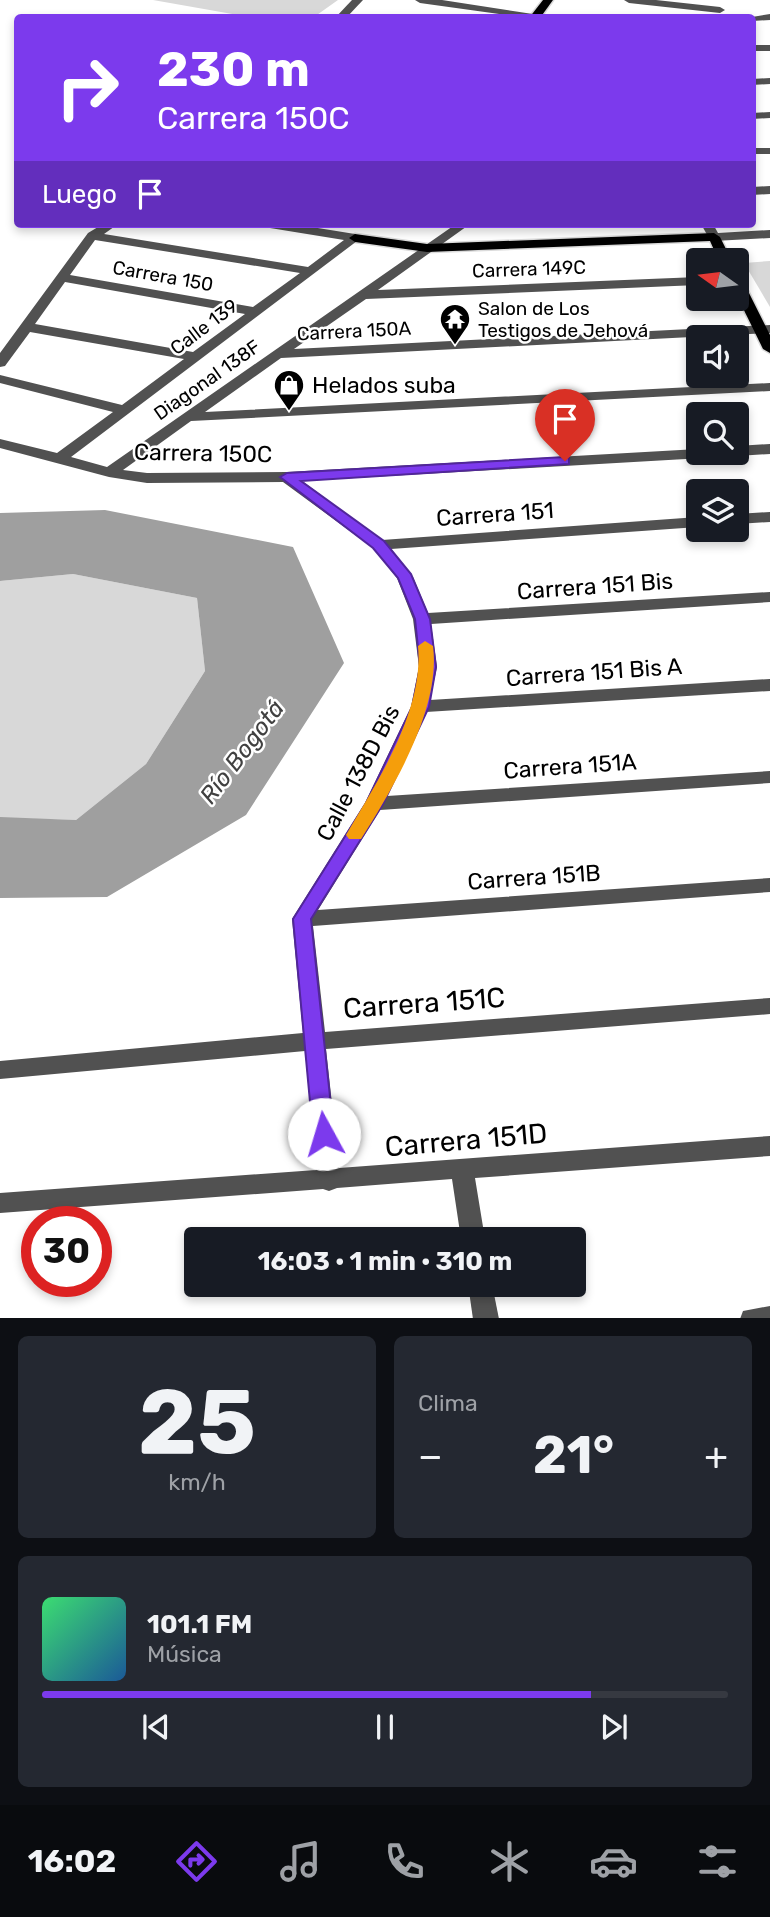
<!DOCTYPE html>
<html lang="es">
<head>
<meta charset="utf-8">
<style>
  body { margin:0; font-family:Rubik,sans-serif; background:#242831; color:#f1f3f6; height:100vh; display:flex; flex-direction:column; font-size:26px; white-space:nowrap }
  * { box-sizing:border-box; margin:0 }
  p { font-size:23px; color:#9ea1a6 }
  .icon { flex:none; width:38px; height:38px; fill:none; stroke:currentColor; stroke-width:2; stroke-linecap:round; stroke-linejoin:round }
  .map { position:relative; height:1318px; overflow:hidden }
  .sheet { display:flex; flex-direction:column; gap:18px; padding:18px; background:#0d0f14; flex:1 }
  .sheet>* { flex:none }
  .hud { position:absolute; left:14px; top:14px; width:742px; height:214px; border-radius:7px; box-shadow:0 4px 10px #0003; background:#7c3aed; color:#fff; overflow:hidden }
  .needle { width:46px; rotate:284deg }
  .buttons { position:absolute; left:686px; top:248px; display:grid; gap:14px }
  .buttons a { display:grid; place-items:center; width:63px; height:63px; border-radius:7px; background:#171b24; box-shadow:0 4px 10px #0003; font-size:35px }
  .speed { position:absolute; left:21px; top:1206px; display:flex; gap:14px; font-size:35px; font-weight:700; text-align:center }
  .speed>* { display:grid; place-content:center; width:91px; height:91px; border-radius:50%; background:#171b24; box-shadow:0 4px 10px #0003; line-height:1 }
  .speed .limit { border:10px solid #d22; background:#fff; color:#111 }
  .pin { position:absolute; display:grid; place-items:center; width:60px; height:60px; color:#fff; margin:-72px -30px; border-radius:50% 50% 50% 0; rotate:-45deg; box-shadow:0 0 7px #0007 }
  .pin .icon { rotate:45deg }
  .me { position:absolute; width:77px; margin:-38px; rotate:354deg; stroke-linejoin:round; filter:drop-shadow(0 0 5px #0008) }
  .turn { display:flex; align-items:center; gap:24px; height:147px; padding:0 28px; font-size:32px }
  .turn .icon { width:91px; height:91px; stroke-width:2.5 }
  .turn b { display:block; font-size:49px; line-height:60px }
  .then { display:flex; align-items:center; height:66px; padding:0 28px; background:#0003; gap:14px; font-size:26px }
  .big { font-size:52px; font-weight:700; line-height:1.1 }
  .sheet .card { flex:1; display:flex; flex-direction:column; justify-content:center; gap:10px; min-width:0; padding:0 24px; border-radius:10px; background:#242831 }
  .sheet .dial { align-items:center; gap:0 }
  .dial b { font-size:91px; line-height:1 }
  .song { display:flex; align-items:center; gap:21px }
  .cover { width:84px; height:84px; border-radius:10px; background:linear-gradient(135deg,hsl(140 70% 55%),hsl(210 70% 35%)) }
  .played { height:7px; border-radius:4px; background:linear-gradient(90deg,#7c3aed 80%,#363941 80%) }
  .keys { display:flex; justify-content:space-around; direction:ltr }
  .heat { display:flex; justify-content:space-between; align-items:center; font-size:38px; direction:ltr }
  .sheet .tiles { flex:1; display:grid; gap:18px; grid-template-columns:1fr 1fr }
  .card:last-child { grid-column:span 2 }
  .trip { position:absolute; left:184px; top:1227px; width:402px; height:70px; border-radius:7px; background:#171b24; box-shadow:0 4px 10px #0003; font-weight:700; line-height:70px; text-align:center }
  .tab-bar { display:flex; height:112px; justify-content:space-around; align-items:center; background:#090b0e; color:#9ea1a6 }
  .tab-bar .icon { width:49px; height:49px }
  .tab-bar .selected { color:#7c3aed }
  .tab-bar b { font-size:32px; color:#f1f3f6 }
  .map>svg:first-child { display:block }
</style>
</head>
<body>
<div class="map">
<svg width="770" height="1319" viewBox="0 0 770 1319">
  <rect width="100%" height="100%" fill="#fff"/>
  <g fill="#d8d8d8">
    <polygon points="153,0 338,0 314,17 255,18"/>
    <polygon points="770,261 770,307 744,263"/>
    <polygon points="73,574 197,598 205,671 146,764 76,820 0,818 0,581"/>
  </g>
  <polygon fill="#9f9f9f" points="105,510 293,547 344,663 246,815 107,897 0,898 0,817 76,820 146,764 205,671 197,598 73,574 0,581 0,513"/>
  <g fill="none" stroke-linecap="round" stroke-linejoin="round">
    <g stroke="#dbdbdb" stroke-width="3">
      <g id="major">
        <polygon points="543,0 553,0 540,18 529,18"/>
        <polygon points="714,233 720,237 732,261 719,261 710,241 427,252 355,242 349,238 355,234 427,244"/>
        <polygon points="737,279 744,283 770,335 770,353 763,349 737,296"/>
      </g>
    </g>
    <g fill="#515151" fill-rule="evenodd">
      <polygon points="352,0 363,0 346,18 335,18"/>
      <polygon points="415,0 442,0 559,18 528,18 420,3"/>
      <polygon points="624,0 656,0 720,7 725,10 720,13 629,3"/>
      <polygon points="770,14 770,20 752,21 752,18 746,18"/>
      <rect x="752" y="45" width="18" height="6"/>
      <polygon points="770,78 770,84 752,85 752,79"/>
      <polygon points="770,112 770,118 752,119 752,113"/>
      <rect x="752" y="148" width="18" height="6"/>
      <polygon points="770,186 770,194 752,195 752,187"/>
      <path d="M103,224H118L104,234L308,267L344,240L270,228L264,224H293L355,234L361,238L71,457L107,467L456,224H470L378,290L698,277V285L366,299L294,349L770,325V333L281,358L205,412L770,383V391L191,421L123,470L147,473L287,472L698,449V453H710L703,458L302,481L382,540L698,517V527L391,549L413,577L428,613L770,592V602L431,624L437,667L430,700L770,679V691L426,712L387,796L770,771V783L380,810L318,910L770,878V892L313,926L325,1032L770,998V1014L326,1049L339,1168L770,1136V1156L475,1178L485,1239H461L452,1179L337,1188L329,1191L323,1189L0,1213V1193L316,1170L305,1051L0,1079V1061L303,1033L292,919L365,803L411,707L419,667L413,619L397,578L373,548L283,482L147,483L109,477L0,448V439L57,453L113,412L0,383V375L122,405L184,359L30,332L5,366L0,367V353L88,233ZM95,240L300,273L253,307L70,275ZM65,282L245,314L193,352L35,324Z"/>
      <polygon points="701,224 713,224 718,233 770,230 770,238 714,241 710,240"/>
      <polygon points="770,444 770,454 737,456 731,453 737,453 737,446"/>
      <polygon points="770,512 770,522 737,524 737,514"/>
      <polygon points="468,1284 492,1284 499,1319 473,1319"/>
      <polygon points="770,1306 770,1319 740,1319 743,1311"/>
    </g>
    <use href="#major" fill="#000" fill-rule="evenodd"/>
  </g>
  <polygon fill="#7c3aed" stroke="#51269a" stroke-width="2" points="565,457 569,458 569,464 301,481 384,541 411,574 430,619 436,667 429,707 383,804 311,919 334,1134 331,1140 324,1143 316,1140 313,1134 293,919 366,803 412,707 420,667 415,619 398,578 373,548 280,477 287,473"/>
  <path fill="#f59e0b" d="M425,641L433,646C441,708 394,787 361,839H349L346,835C378,780 424,711 418,646Z"/>
  <defs>
    <g id="temple-pin" transform="scale(1.575)"><path d="M0 17L-7.5 6A9.5 9.5 0 1 1 7.5 6Z" fill="#000" stroke="#fff"/><path d="M0-6L5-2H3V0L6.5 2.5H4V6H1.5V3h-3V6H-4V2.5H-6.5L-3 0V-2H-5Z" fill="#fff"/></g>
    <g id="shop-pin" transform="scale(1.575)"><path d="M0 17L-7.5 6A9.5 9.5 0 1 1 7.5 6Z" fill="#000" stroke="#fff"/><path d="M-5-2.5h2.3a2.7 3.5 0 0 1 5.4 0H5L5.5 6h-11ZM-1.5-2.5h3a1.5 2.3 0 0 0-3 0Z" fill="#fff"/></g>
  </defs>
  <g fill-rule="evenodd">
    <use href="#temple-pin" x="455" y="319"/>
    <use href="#shop-pin" x="289" y="385"/>
  </g>
  <g text-anchor="middle" dominant-baseline="central" stroke-width="5" stroke-linejoin="round" paint-order="stroke">
    <g font-size="19" fill="#000" stroke="#fff">
      <text transform="translate(529 269) rotate(-2)">Carrera 149C</text>
      <text transform="translate(163 276) rotate(10)">Carrera 150</text>
      <text transform="translate(204 327) rotate(-37)">Calle 139</text>
      <text transform="translate(354 331) rotate(-3)">Carrera 150A</text>
      <text transform="translate(207 380) rotate(-35)">Diagonal 138F</text>
    </g>
    <g font-size="19" fill="#000" stroke="#fff" text-anchor="start">
      <text x="478" y="308">Salon de Los<tspan x="478" dy="22">Testigos de Jehová</tspan></text>
    </g>
    <g font-size="23" fill="#000" stroke="#fff" text-anchor="start">
      <text x="312" y="385">Helados suba</text>
    </g>
    <g font-size="23" fill="#000" stroke="#fff">
      <text transform="translate(203 453) rotate(1)">Carrera 150C</text>
      <text transform="translate(495 514) rotate(-4)">Carrera 151</text>
      <text transform="translate(595 586) rotate(-4)">Carrera 151 Bis</text>
      <text transform="translate(594 672) rotate(-4)">Carrera 151 Bis A</text>
      <text transform="translate(570 766) rotate(-4)">Carrera 151A</text>
      <text transform="translate(358 773) rotate(-62)">Calle 138D Bis</text>
      <text transform="translate(534 877) rotate(-4)">Carrera 151B</text>
    </g>
    <g font-size="24" font-style="italic" fill="#404040" stroke="#fff">
      <text transform="translate(242 752) rotate(-53)">Río Bogotá</text>
    </g>
    <g font-size="28" fill="#000" stroke="#fff">
      <text transform="translate(424 1003) rotate(-4)">Carrera 151C</text>
      <text transform="translate(466 1140) rotate(-5)">Carrera 151D</text>
    </g>
  </g>
</svg>
<div class="buttons">
<a><svg class="needle" viewBox="-14 -14 28 28"><path d="M0-13l5 13h-10z" fill="#e53935"/><path d="M0 13l5-13h-10z" fill="#9ea1a6"/></svg></a>
<a><svg class="icon" aria-label="sound" viewBox="0 0 24 24"><path d="M4 9h4l5-4v14l-5-4H4zM17 9q2 3 0 6"/></svg></a>
<a><svg class="icon" aria-label="search" viewBox="0 0 24 24"><circle cx="10" cy="10" r="6"/><path d="M15 15l6 6"/></svg></a>
<a><svg class="icon" aria-label="layers" viewBox="0 0 24 24"><path d="M12 4l9 5-9 5-9-5zM3 14l9 5 9-5"/></svg></a>
</div>
<div class="speed"><div class="limit">30</div></div>
<div class="pin" style="left:565px;top:461px;background:#d93025"><svg class="icon" aria-label="arrive" viewBox="0 0 24 24"><path d="M6 21V4h12l-3 4 3 4H6"/></svg></div>
<svg class="me" style="left:324px;top:1134px" viewBox="-20 -20 40 40"><circle r="19" fill="#fff"/><path d="M0-13L10 11 0 6-10 11z" fill="#7c3aed"/></svg>
<div class="trip">16:03 · 1 min · 310 m</div>
<div class="hud">
<div class="turn"><svg class="icon" aria-label="right" viewBox="0 0 24 24"><path d="M7 20v-9h11M14 6l5 5-5 5"/></svg><div><b>230 m</b>Carrera 150C</div></div>
<div class="then">Luego<svg class="icon" aria-label="arrive" viewBox="0 0 24 24"><path d="M6 21V4h12l-3 4 3 4H6"/></svg></div>
</div>
</div>
<section class="sheet">
<div class="tiles">
<div class="card dial"><b>25</b><p>km/h</p></div>
<div class="card"><p>Clima</p>
<div class="heat"><a>−</a><b class="big">21°</b><a>+</a></div>
</div>
<div class="card">
<div class="song"><i class="cover"></i><div><b>101.1 FM</b><p>Música</p></div></div>
<div class="played"></div>
<div class="keys"><svg class="icon" aria-label="previous" viewBox="0 0 24 24"><path d="M18 5L8 12l10 7zM5 5v14"/></svg><svg class="icon" aria-label="pause" viewBox="0 0 24 24"><path d="M8 5v14M16 5v14"/></svg><svg class="icon" aria-label="next" viewBox="0 0 24 24"><path d="M6 5l10 7-10 7zM19 5v14"/></svg></div>
</div>
</div>
</section>
<nav class="tab-bar">
<b>16:02</b>
<svg class="icon selected" aria-label="directions" viewBox="0 0 24 24"><path d="M12 3l9 9-9 9-9-9zM9 14v-3h6M13 9l2 2-2 2"/></svg>
<svg class="icon" aria-label="music" viewBox="0 0 24 24"><path d="M9 18V5l10-2v13"/><circle cx="6" cy="18" r="3"/><circle cx="16" cy="16" r="3"/></svg>
<svg class="icon" aria-label="phone" viewBox="0 0 24 24"><path d="M5 4h4l2 5-3 2q2 4 5 5l2-3 5 2v4C11 20 4 13 5 4z"/></svg>
<svg class="icon" aria-label="climate" viewBox="0 0 24 24"><path d="M12 3v18M4 7l16 10M4 17L20 7"/></svg>
<svg class="icon" aria-label="car" viewBox="0 0 24 24"><path d="M5 17H2v-5l4-1 3-4h7l3 4 3 1v5h-3M9 17h6M6 11h13"/><circle cx="7" cy="17" r="2"/><circle cx="17" cy="17" r="2"/></svg>
<svg class="icon" aria-label="filters" viewBox="0 0 24 24"><path d="M4 7h16M4 17h16"/><circle cx="9" cy="7" r="2"/><circle cx="15" cy="17" r="2"/></svg>
</nav>
</body>
</html>
